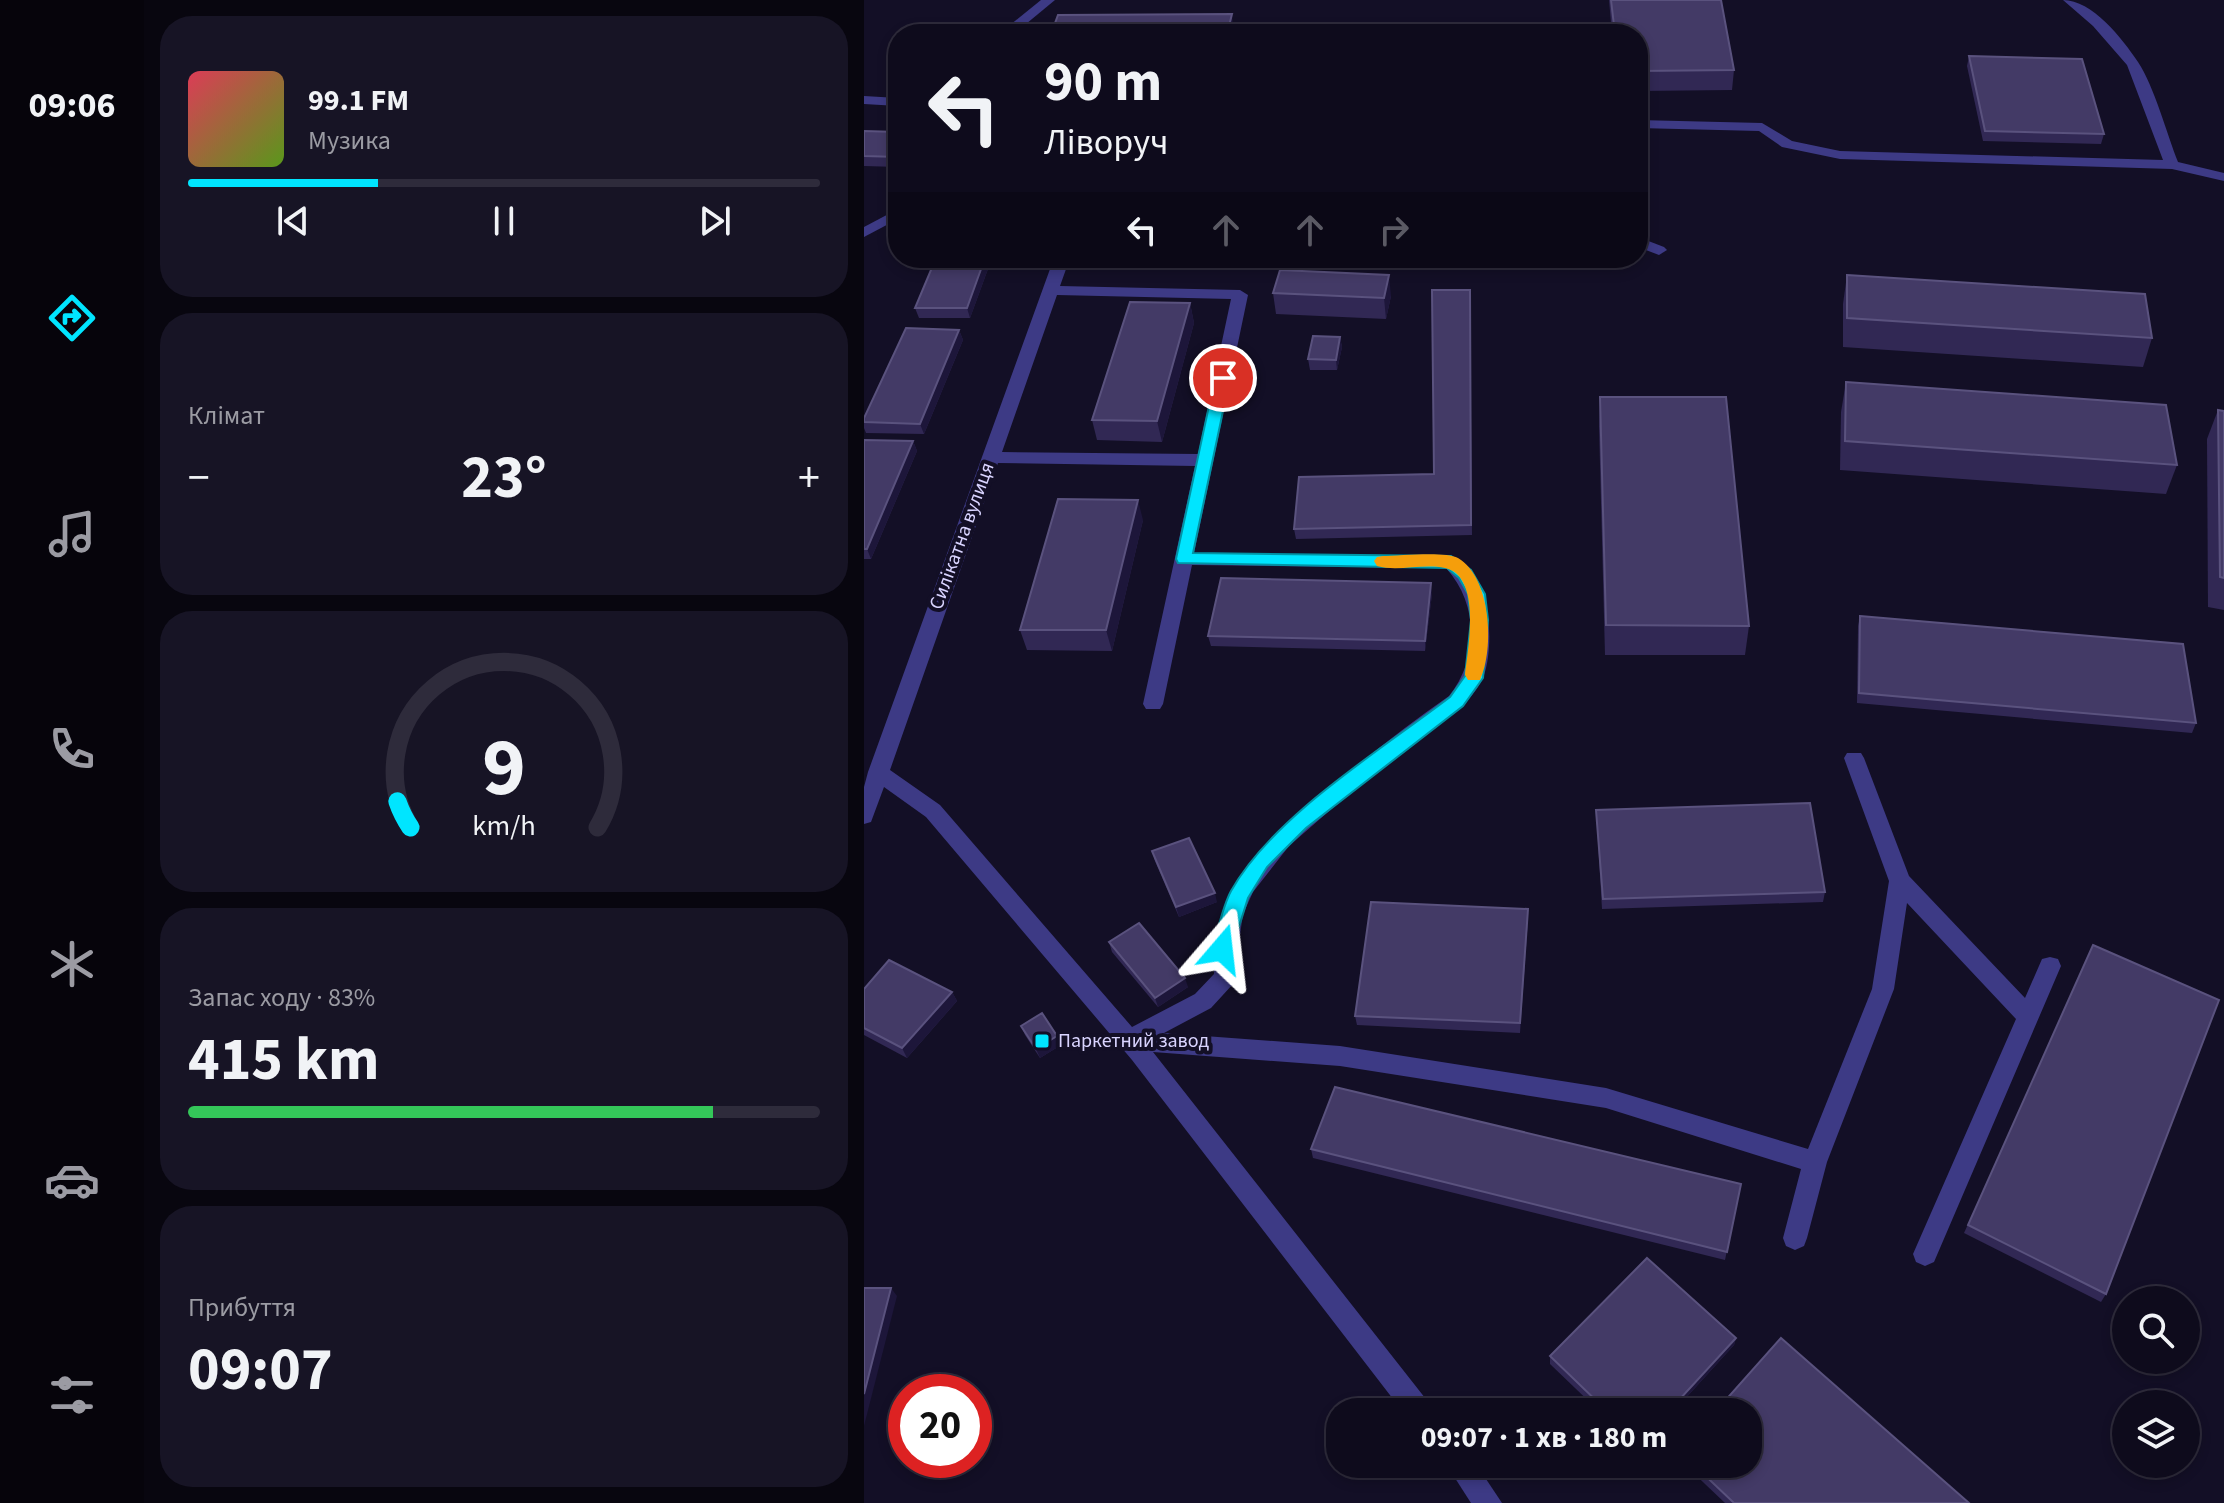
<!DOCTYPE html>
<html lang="uk">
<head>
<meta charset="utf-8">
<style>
  body { margin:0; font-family:"Source Sans 3",sans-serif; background:#171425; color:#f1f3f6; height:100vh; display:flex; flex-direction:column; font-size:30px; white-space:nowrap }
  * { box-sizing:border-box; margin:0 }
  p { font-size:26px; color:#9b9ba3 }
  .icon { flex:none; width:44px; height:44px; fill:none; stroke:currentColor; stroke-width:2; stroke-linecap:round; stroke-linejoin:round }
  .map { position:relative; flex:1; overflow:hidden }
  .side { display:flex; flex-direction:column; gap:16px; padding:16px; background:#08060f; width:720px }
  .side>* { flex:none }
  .top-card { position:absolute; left:24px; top:24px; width:760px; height:244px; border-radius:32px; box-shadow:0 4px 12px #0003,0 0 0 2px #2e2b3b; background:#0e0b1c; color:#f1f3f6; overflow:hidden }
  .tools { position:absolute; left:1248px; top:1286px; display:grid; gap:16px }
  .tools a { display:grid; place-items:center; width:88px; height:88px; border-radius:50%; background:#0e0b1c; box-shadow:0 4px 12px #0003,0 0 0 2px #2e2b3b; font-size:40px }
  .speed { position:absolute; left:24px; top:1374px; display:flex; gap:16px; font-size:40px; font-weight:700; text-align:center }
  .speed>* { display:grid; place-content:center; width:104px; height:104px; border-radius:50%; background:#0e0b1c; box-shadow:0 4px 12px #0003,0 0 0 2px #2e2b3b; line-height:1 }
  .speed .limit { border:12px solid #d22; background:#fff; color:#111 }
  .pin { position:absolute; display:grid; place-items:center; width:68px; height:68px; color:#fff; margin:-34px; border:4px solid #fff; border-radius:50%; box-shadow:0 2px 8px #0007 }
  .me { position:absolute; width:88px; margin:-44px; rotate:17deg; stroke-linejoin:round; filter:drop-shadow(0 0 6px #0008) }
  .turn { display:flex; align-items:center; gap:28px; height:168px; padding:0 24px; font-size:36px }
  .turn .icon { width:104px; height:104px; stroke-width:2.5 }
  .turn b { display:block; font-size:56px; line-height:68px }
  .lanes { display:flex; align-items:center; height:76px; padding:0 24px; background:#0003; justify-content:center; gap:40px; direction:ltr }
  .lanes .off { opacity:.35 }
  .big { font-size:60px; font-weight:700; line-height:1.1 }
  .side .tile { flex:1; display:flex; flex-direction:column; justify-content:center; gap:12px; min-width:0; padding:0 28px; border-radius:32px; background:#171425 }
  .side .dial { align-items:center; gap:0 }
  .dial svg { height:208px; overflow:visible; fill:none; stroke:#2e2b3b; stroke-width:7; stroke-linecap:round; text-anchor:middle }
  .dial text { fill:#f1f3f6; stroke:none }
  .song { display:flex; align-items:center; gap:24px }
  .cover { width:96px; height:96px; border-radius:12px; background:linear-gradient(135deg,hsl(350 70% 55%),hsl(90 70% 35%)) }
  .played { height:8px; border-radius:4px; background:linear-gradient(90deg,#00e5ff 30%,#2e2b3b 30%) }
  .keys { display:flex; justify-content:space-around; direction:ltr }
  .heat { display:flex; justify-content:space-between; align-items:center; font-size:44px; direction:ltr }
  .charge { height:12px; border-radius:6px; background:linear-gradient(90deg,#34c759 83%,#2e2b3b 0) }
  .trip { position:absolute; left:462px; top:1398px; width:436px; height:80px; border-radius:32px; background:#0e0b1c; box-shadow:0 4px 12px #0003,0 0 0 2px #2e2b3b; font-weight:700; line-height:80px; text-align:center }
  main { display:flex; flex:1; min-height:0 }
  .tabs { display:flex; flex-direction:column; width:144px; justify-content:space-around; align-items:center; background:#06040b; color:#9b9ba3 }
  .tabs .icon { width:56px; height:56px }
  .tabs .current { color:#00e5ff }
  .tabs b { font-size:36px; color:#f1f3f6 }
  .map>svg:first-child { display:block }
</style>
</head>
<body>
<main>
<nav class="tabs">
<b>09:06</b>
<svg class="icon current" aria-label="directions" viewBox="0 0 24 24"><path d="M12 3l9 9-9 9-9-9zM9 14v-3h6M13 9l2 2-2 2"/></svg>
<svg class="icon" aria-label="music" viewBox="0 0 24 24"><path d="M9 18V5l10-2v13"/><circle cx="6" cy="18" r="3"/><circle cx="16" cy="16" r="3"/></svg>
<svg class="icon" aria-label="phone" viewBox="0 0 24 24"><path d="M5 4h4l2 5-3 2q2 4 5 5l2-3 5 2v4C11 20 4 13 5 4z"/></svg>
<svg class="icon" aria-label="climate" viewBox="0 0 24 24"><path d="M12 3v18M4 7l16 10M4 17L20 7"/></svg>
<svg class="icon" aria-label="car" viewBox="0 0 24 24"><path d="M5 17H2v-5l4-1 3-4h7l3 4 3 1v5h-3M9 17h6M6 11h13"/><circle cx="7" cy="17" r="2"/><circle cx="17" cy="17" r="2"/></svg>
<svg class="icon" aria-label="filters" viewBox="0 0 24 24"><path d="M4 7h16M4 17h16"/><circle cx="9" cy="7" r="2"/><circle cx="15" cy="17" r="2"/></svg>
</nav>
<section class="side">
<div class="tile">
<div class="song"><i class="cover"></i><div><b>99.1 FM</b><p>Музика</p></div></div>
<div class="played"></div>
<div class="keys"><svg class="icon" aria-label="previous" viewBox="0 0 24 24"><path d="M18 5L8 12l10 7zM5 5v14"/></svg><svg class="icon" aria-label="pause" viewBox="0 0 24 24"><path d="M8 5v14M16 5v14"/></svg><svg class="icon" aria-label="next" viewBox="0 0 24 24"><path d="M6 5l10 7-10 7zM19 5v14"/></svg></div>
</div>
<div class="tile"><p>Клімат</p>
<div class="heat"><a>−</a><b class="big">23°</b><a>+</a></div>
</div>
<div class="tile dial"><svg viewBox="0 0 100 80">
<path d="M14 69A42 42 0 1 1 86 69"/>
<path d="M14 69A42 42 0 0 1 9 59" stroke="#00e5ff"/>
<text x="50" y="56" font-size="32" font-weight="700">9</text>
<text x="50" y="72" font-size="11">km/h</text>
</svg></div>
<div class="tile"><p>Запас ходу · 83%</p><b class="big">415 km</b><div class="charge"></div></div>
<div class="tile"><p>Прибуття</p><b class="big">09:07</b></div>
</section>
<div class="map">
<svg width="1360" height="1503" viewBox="0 0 1360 1503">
  <rect width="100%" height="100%" fill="#130f26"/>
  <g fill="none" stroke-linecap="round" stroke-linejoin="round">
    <g fill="#3d3a85" fill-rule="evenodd">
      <polygon points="177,0 191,0 150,34 135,34"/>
      <path d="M1199,0C1228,0 1258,38 1274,62C1290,86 1303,134 1314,162L1360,173V181L1308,169L976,159L918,147L895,131L774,128V120L898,123L928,141L976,151L1299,160L1263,65L1229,26Z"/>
      <polygon points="0,96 34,98 34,106 0,104"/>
      <polygon points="34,209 34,219 0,237 0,227"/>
      <polygon points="774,237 800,247 803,250 795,255 774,247"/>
      <path d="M190,258H206L196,286L376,290L384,295L330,553L587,556C627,567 631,643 620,675C616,687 607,696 599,706L472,805L425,846L389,892L379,914L369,984L347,1008L300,1033L476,1046L742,1088L944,1149L1008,989L1025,881L980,758L983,753H997L1000,758L1045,876L1161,998L1178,959L1186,957L1194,959L1197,966L1070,1262L1061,1266L1052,1262L1049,1254L1152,1019L1043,903L1030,989L963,1162L943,1238L940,1246L931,1250L922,1246L919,1238L937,1169L742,1108L476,1066L289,1052L565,1403L569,1412H539L268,1060L62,817L20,787L7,822L0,824V787L4,772ZM193,295L367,299L334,454L138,452ZM134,463L331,466L279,704L282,709H296L299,704L328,565L582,568C615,604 615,659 585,696C550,720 516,747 483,774C412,830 351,876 350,974L331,994L268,1027L76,805L26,770Z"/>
      <polygon points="582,1464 612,1464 638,1503 607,1503"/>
    </g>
  </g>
  <g fill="#312854">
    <polygon points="745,0 857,0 870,70 868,90 774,91 774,34 748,34"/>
    <polygon points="1105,56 1240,134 1237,144 1119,141 1103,66"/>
    <polygon points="0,131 34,132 34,167 0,166"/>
    <polygon points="128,258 106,318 55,318 51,308"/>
    <polygon points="983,275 1288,338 1279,367 979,347 979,304"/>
    <polygon points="606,290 608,535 432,539 430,529 570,474"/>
    <polygon points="409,293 527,296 522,319 412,314"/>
    <polygon points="326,303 330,323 298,442 233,440 228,420"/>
    <polygon points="95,330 99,340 60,434 2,433 0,428 0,418"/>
    <polygon points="476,337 478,347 473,370 446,370 444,359"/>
    <polygon points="982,382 1313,465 1302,494 976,470 977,412"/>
    <polygon points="736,397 885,626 881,655 741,655 735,426"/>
    <polygon points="1354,410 1360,411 1360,610 1344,607 1343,439"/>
    <polygon points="0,440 49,441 53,451 7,559 0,559"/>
    <polygon points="279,520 248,651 163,650 156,630"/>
    <polygon points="568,594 561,651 347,646 344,636"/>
    <polygon points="996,616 1332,723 1328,733 993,703 994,626"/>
    <polygon points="732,810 961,892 959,902 738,909"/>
    <polygon points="288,851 353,902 315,917 291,861"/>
    <polygon points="664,919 656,1033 493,1025 491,1016"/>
    <polygon points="245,942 324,987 294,1007 248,952"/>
    <polygon points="1229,945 1242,1294 1237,1302 1100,1233"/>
    <polygon points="0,989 88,992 93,1001 43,1058 0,1035"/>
    <polygon points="157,1026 193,1036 197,1045 176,1058 161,1035"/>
    <polygon points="447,1149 877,1184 861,1260 449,1158"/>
    <polygon points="872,1338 870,1345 809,1412 736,1412 686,1364 686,1356"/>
    <polygon points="820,1464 884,1464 1105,1503 861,1503"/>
  </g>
  <g fill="#1d163a">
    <polygon points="368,14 369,24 367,34 363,34"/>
    <polygon points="121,258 128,258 106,318 103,308"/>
    <polygon points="525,275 527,296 522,319 520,298"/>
    <polygon points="326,303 330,323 298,442 293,421"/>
    <polygon points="95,330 99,340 60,434 56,424"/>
    <polygon points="476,337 478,347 473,370 472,360"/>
    <polygon points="49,441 53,451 7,559 3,549"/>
    <polygon points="274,500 279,520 248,651 242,630"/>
    <polygon points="567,583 568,594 561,651 561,641"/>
    <polygon points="351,893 353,902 315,917 312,907"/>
    <polygon points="664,909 664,919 656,1033 656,1023"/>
    <polygon points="321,978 324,987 294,1007 291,998"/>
    <polygon points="88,992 93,1001 43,1058 38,1048"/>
    <polygon points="193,1036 197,1045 176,1058 172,1049"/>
    <polygon points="27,1288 33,1296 0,1426 0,1394"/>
    <polygon points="872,1338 870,1345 809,1412 804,1412"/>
  </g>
  <g fill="#433a66" stroke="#5a527e" stroke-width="2">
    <polygon points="747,0 857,0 870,70 774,71 774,34 751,34"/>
    <polygon points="368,14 363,34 187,34 194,15"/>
    <polygon points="1105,56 1218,59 1240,134 1121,131"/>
    <polygon points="0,131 34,132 34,157 0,156"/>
    <polygon points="72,258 121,258 103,308 51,308"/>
    <polygon points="416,270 525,275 520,298 409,293"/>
    <polygon points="983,275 1281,294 1288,338 983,318"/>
    <polygon points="568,290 606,290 607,525 430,529 435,477 570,474"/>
    <polygon points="266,302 326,303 293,421 228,420"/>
    <polygon points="42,328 95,330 56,424 0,422 0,418"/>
    <polygon points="449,336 476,337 472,360 444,359"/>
    <polygon points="982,382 1302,405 1313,465 981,441"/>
    <polygon points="736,397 862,397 885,626 742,625"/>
    <polygon points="1354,410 1360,411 1360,578 1356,577"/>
    <polygon points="0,440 49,441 3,549 0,549"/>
    <polygon points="194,499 274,500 242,630 156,630"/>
    <polygon points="357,578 567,583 561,641 344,636"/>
    <polygon points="996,616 1319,644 1332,723 995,693"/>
    <polygon points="946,803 961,892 739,899 732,810"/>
    <polygon points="325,838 351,893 312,907 288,851"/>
    <polygon points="507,902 664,909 656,1023 491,1016"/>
    <polygon points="275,923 321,978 291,998 245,942"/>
    <polygon points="1229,945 1355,1000 1242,1294 1104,1225"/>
    <polygon points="25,960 88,992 38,1048 0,1028 0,989"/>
    <polygon points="178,1013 193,1036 172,1049 157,1026"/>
    <polygon points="471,1087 877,1184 863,1252 447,1149"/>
    <polygon points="783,1258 872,1338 804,1412 744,1412 686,1356"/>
    <polygon points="0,1288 27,1288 0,1394"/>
    <polygon points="917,1338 1105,1503 870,1503 829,1464 884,1464 884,1412 851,1412"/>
  </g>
  <path fill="#00e5ff" stroke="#0095a6" stroke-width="2" d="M359,373L366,378L329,553L587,556L607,570L621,594L624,620L619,678L599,706L442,828L403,867L384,898L368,949L365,955L358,958L351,955L348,949C354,931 358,908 367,891C409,816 517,750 586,697L601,676L607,620L604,594L595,578L583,568L314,563L312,559L351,378Z"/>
  <path fill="#f59e0b" d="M519,556C535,556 581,551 594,558C627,577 631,649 616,680H604L601,675C604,649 618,576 581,568C559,563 534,572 513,566L510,561L513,557Z"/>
  <rect fill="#00e5ff" stroke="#130f26" stroke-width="3" x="170" y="1033" width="16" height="16" rx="4"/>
  <g text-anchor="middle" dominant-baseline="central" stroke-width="8" stroke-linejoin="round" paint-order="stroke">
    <g font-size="20" fill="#d9d4ff" stroke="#130f26">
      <text transform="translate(98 536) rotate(-70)">Силікатна вулиця</text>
    </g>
    <g font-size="20" fill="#d9d4ff" stroke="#130f26" text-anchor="start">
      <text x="194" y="1041">Паркетний завод</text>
    </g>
  </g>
</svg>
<div class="tools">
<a><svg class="icon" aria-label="search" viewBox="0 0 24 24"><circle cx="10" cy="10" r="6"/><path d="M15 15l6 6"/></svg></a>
<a><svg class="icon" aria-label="layers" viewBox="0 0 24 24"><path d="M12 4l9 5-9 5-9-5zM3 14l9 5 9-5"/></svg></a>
</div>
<div class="speed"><div class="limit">20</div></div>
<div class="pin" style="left:359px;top:378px;background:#d93025"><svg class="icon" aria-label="arrive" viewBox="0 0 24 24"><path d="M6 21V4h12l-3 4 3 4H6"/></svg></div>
<svg class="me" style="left:358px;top:949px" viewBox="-20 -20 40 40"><path d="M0-17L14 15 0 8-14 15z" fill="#00e5ff" stroke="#fff" stroke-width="4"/></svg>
<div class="trip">09:07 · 1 хв · 180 m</div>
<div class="top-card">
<div class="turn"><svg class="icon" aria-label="left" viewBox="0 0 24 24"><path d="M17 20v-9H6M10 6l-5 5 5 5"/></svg><div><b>90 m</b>Ліворуч</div></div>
<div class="lanes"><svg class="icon" aria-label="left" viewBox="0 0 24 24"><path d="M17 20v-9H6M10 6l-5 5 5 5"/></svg><svg class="icon off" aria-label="ahead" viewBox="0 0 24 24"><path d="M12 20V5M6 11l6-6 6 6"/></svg><svg class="icon off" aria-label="ahead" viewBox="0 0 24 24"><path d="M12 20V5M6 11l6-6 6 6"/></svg><svg class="icon off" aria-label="right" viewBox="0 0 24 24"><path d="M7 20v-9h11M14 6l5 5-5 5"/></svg></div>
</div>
</div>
</main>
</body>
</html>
